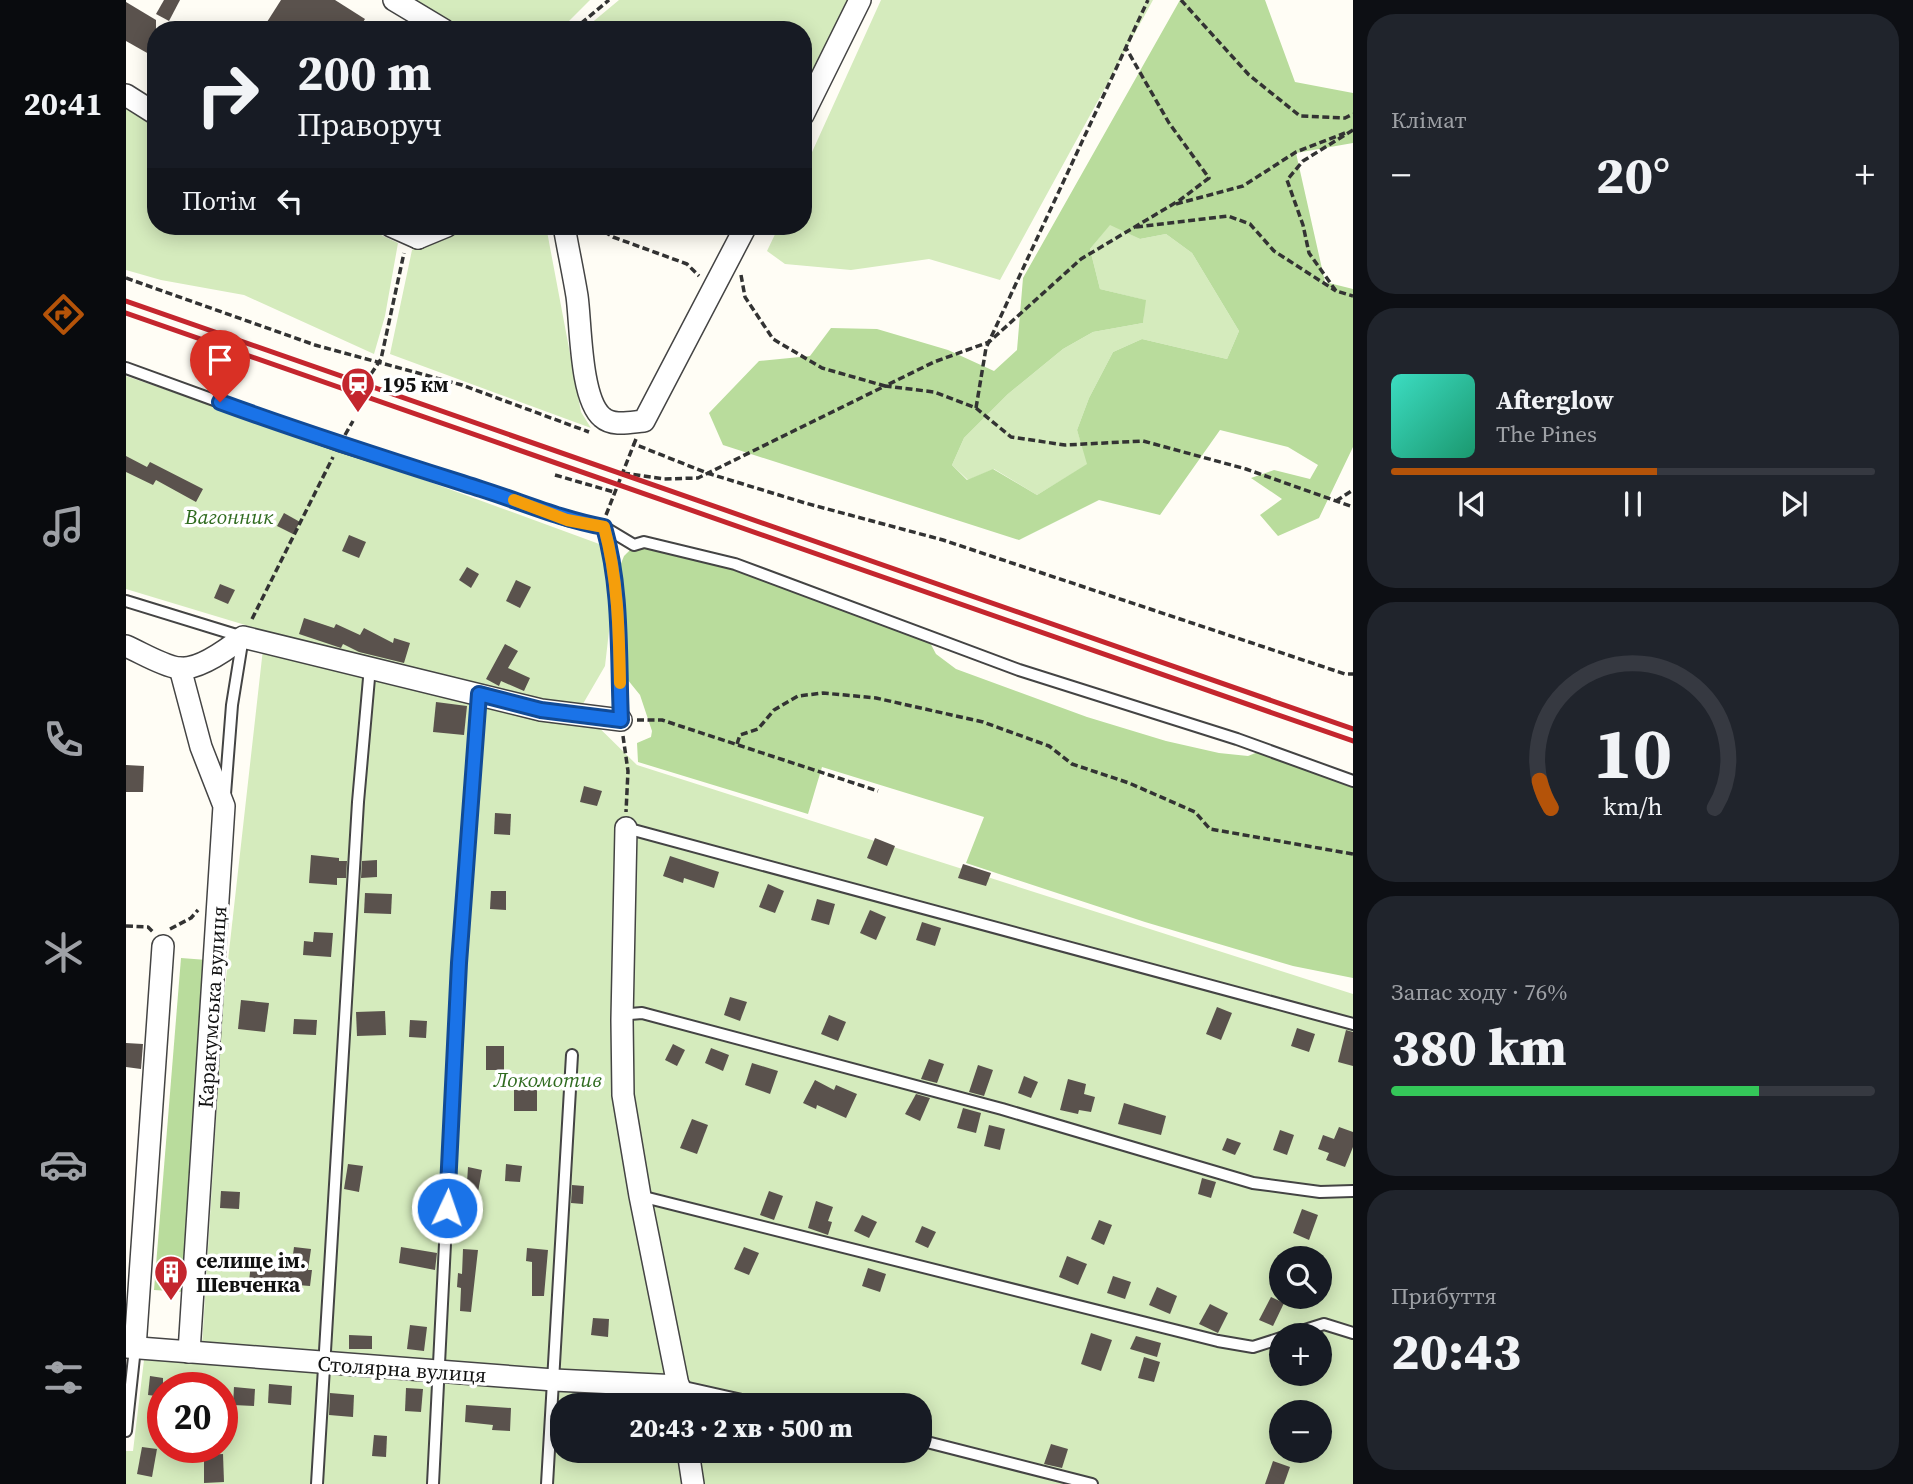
<!DOCTYPE html>
<html lang="uk">
<head>
<meta charset="utf-8">
<style>
  body { margin:0; font-family:"Source Serif 4",serif; background:#20242c; color:#f1f3f6; height:100vh; display:flex; flex-direction:column; font-size:26px; white-space:nowrap }
  * { box-sizing:border-box; margin:0 }
  p { font-size:23px; color:#9ea1a6 }
  .icon { flex:none; width:38px; height:38px; fill:none; stroke:currentColor; stroke-width:2; stroke-linecap:round; stroke-linejoin:round }
  .map { position:relative; flex:1; overflow:hidden }
  .side { display:flex; flex-direction:column; gap:14px; padding:14px; background:#0d0f14; width:560px }
  .side>* { flex:none }
  .top-card { position:absolute; left:21px; top:21px; width:665px; height:214px; border-radius:28px; box-shadow:0 4px 18px #0003; background:#171b24; color:#f1f3f6; overflow:hidden }
  .controls { position:absolute; left:1143px; top:1246px; display:grid; gap:14px }
  .controls a { display:grid; place-items:center; width:63px; height:63px; border-radius:50%; background:#171b24; box-shadow:0 4px 18px #0003; font-size:35px }
  .speed { position:absolute; left:21px; top:1372px; display:flex; gap:14px; font-size:35px; font-weight:700; text-align:center }
  .speed>* { display:grid; place-content:center; width:91px; height:91px; border-radius:50%; background:#171b24; box-shadow:0 4px 18px #0003; line-height:1 }
  .speed .limit { border:10px solid #d22; background:#fff; color:#111 }
  .pin { position:absolute; display:grid; place-items:center; width:60px; height:60px; color:#fff; margin:-72px -30px; border-radius:50% 50% 50% 0; rotate:-45deg; box-shadow:0 0 7px #0007 }
  .pin .icon { rotate:45deg }
  .me { position:absolute; width:77px; margin:-38px; rotate:3deg; stroke-linejoin:round; filter:drop-shadow(0 0 5px #0008) }
  .turn { display:flex; align-items:center; gap:24px; height:147px; padding:0 35px; font-size:32px }
  .turn .icon { width:91px; height:91px; stroke-width:2.5 }
  .turn b { display:block; font-size:49px; line-height:60px }
  .then { display:flex; align-items:center; height:66px; padding:0 35px; background:#0003; gap:14px; font-size:26px }
  .big { font-size:52px; font-weight:800; line-height:1.1 }
  .side .card { flex:1; display:flex; flex-direction:column; justify-content:center; gap:10px; min-width:0; padding:0 24px; border-radius:28px; background:#20242c }
  .side .dial { align-items:center; gap:0 }
  .dial svg { height:182px; overflow:visible; fill:none; stroke:#363941; stroke-width:7; stroke-linecap:round; text-anchor:middle }
  .dial text { fill:#f1f3f6; stroke:none }
  .song { display:flex; align-items:center; gap:21px }
  .cover { width:84px; height:84px; border-radius:10px; background:linear-gradient(135deg,hsl(170 70% 55%),hsl(160 70% 35%)) }
  .played { height:7px; border-radius:4px; background:linear-gradient(90deg,#b45309 55%,#363941 55%) }
  .keys { display:flex; justify-content:space-around; direction:ltr }
  .heat { display:flex; justify-content:space-between; align-items:center; font-size:38px; direction:ltr }
  .charge { height:10px; border-radius:5px; background:linear-gradient(90deg,#34c759 76%,#363941 0) }
  .trip { position:absolute; left:424px; top:1393px; width:382px; height:70px; border-radius:28px; background:#171b24; box-shadow:0 4px 18px #0003; font-weight:800; line-height:70px; text-align:center }
  main { display:flex; flex:1; min-height:0 }
  .tabs { display:flex; flex-direction:column; width:126px; justify-content:space-around; align-items:center; background:#090b0e; color:#9ea1a6 }
  .tabs .icon { width:49px; height:49px }
  .tabs .selected { color:#b45309 }
  .tabs b { font-size:32px; color:#f1f3f6 }
  .map>svg:first-child { display:block }
</style>
</head>
<body>
<main>
<nav class="tabs">
<b>20:41</b>
<svg class="icon selected" aria-label="directions" viewBox="0 0 24 24"><path d="M12 3l9 9-9 9-9-9zM9 14v-3h6M13 9l2 2-2 2"/></svg>
<svg class="icon" aria-label="music" viewBox="0 0 24 24"><path d="M9 18V5l10-2v13"/><circle cx="6" cy="18" r="3"/><circle cx="16" cy="16" r="3"/></svg>
<svg class="icon" aria-label="phone" viewBox="0 0 24 24"><path d="M5 4h4l2 5-3 2q2 4 5 5l2-3 5 2v4C11 20 4 13 5 4z"/></svg>
<svg class="icon" aria-label="climate" viewBox="0 0 24 24"><path d="M12 3v18M4 7l16 10M4 17L20 7"/></svg>
<svg class="icon" aria-label="car" viewBox="0 0 24 24"><path d="M5 17H2v-5l4-1 3-4h7l3 4 3 1v5h-3M9 17h6M6 11h13"/><circle cx="7" cy="17" r="2"/><circle cx="17" cy="17" r="2"/></svg>
<svg class="icon" aria-label="filters" viewBox="0 0 24 24"><path d="M4 7h16M4 17h16"/><circle cx="9" cy="7" r="2"/><circle cx="15" cy="17" r="2"/></svg>
</nav>
<div class="map">
<svg width="1227" height="1484" viewBox="0 0 1227 1484">
  <rect width="100%" height="100%" fill="#fffdf5"/>
  <g fill="#d5ebbd" fill-rule="evenodd">
    <polygon points="283,0 464,0 434,30 339,30"/>
    <polygon points="493,0 723,0 687,77 677,85 677,30 457,30"/>
    <polygon points="755,0 1027,0 874,280 803,259 725,270 659,264 641,251 653,226 677,226 677,172"/>
    <polygon points="0,101 30,118 30,226 236,226 272,243 259,316 248,354 118,295 35,280 0,270"/>
    <polygon points="984,224 1014,239 1040,234 1066,253 1113,331 1101,359 1016,339 987,352 963,398 951,430 962,464 911,495 868,469 842,480 826,465 838,438 882,394 937,349 967,332 1017,323 1019,300 974,289 964,249"/>
    <polygon points="353,226 420,226 455,412 465,428 264,354 286,250 302,239"/>
    <path d="M0,376L219,451L476,545L486,605L479,666L454,709L511,765L1227,994V1484H0V1451H7L18,1360L75,1362L97,1005L139,631L0,589ZM1155,1258H1194V1297H1155ZM1155,1335H1194V1374H1155ZM37,1388H96V1447H37ZM436,1405H793V1451H436ZM1155,1412H1194V1451H1155Z"/>
  </g>
  <g fill="#b9dc9c" fill-rule="evenodd">
    <path d="M1054,0H1139L1169,82L1227,93V143L1170,153L1199,282L1227,289V447L1193,518L1152,536L1134,515L1156,499L1125,478L1148,470L1184,479L1192,465L1162,447L1094,430L1034,515L973,500L893,540L597,445L583,413L633,361L684,356L705,328L751,329L822,350L868,371L891,350L897,278ZM984,225L1014,239L1040,234L1066,253L1113,331L1101,359L1016,339L987,352L963,398L951,430L961,464L911,495L867,469L841,480L826,465L838,438L882,394L937,349L967,332L1017,323L1020,300L974,289L964,249Z"/>
    <path d="M512,547C611,564 705,602 800,635L810,654L830,669L961,717L1040,741L1093,753L1122,756L1132,752L1227,785V978L1167,966L1019,922L840,863L858,817L696,767L682,814L512,762L511,743L525,737L526,731L514,695L497,674L499,610L494,566L498,556L505,549Z"/>
    <polygon points="55,958 81,960 58,1292 28,1290"/>
  </g>
  <g fill="#5a524d">
    <polygon points="38,0 54,0 43,21 30,14"/>
    <polygon points="155,0 209,0 239,19 232,30 153,30 141,22"/>
    <polygon points="0,2 30,20 30,58 0,41"/>
    <polygon points="0,456 21,467 24,462 77,489 70,502 30,480 27,485 0,472"/>
    <polygon points="158,513 174,522 167,534 151,526"/>
    <polygon points="223,535 240,542 233,558 216,551"/>
    <polygon points="341,567 353,574 345,588 333,580"/>
    <polygon points="390,580 405,587 394,608 380,601"/>
    <polygon points="94,584 109,590 102,604 88,598"/>
    <polygon points="178,618 208,628 210,624 234,635 238,628 267,643 268,638 284,643 278,663 233,652 217,644 215,648 173,634"/>
    <polygon points="379,644 392,651 382,668 404,678 398,691 375,681 373,686 360,679"/>
    <polygon points="310,702 341,706 338,735 307,732"/>
    <polygon points="0,765 18,766 17,792 0,792"/>
    <polygon points="458,786 476,791 471,806 454,802"/>
    <polygon points="369,813 385,814 384,835 368,834"/>
    <polygon points="749,838 769,846 761,866 741,858"/>
    <polygon points="185,855 213,858 213,861 221,861 220,878 211,878 211,885 183,883"/>
    <polygon points="544,856 593,872 588,888 558,878 557,883 537,876"/>
    <polygon points="251,860 251,877 235,878 236,861"/>
    <polygon points="837,864 865,873 860,886 832,878"/>
    <polygon points="642,884 658,891 649,913 633,907"/>
    <polygon points="365,891 380,891 380,910 364,909"/>
    <polygon points="239,893 266,894 265,914 238,913"/>
    <polygon points="691,899 709,904 703,925 685,920"/>
    <polygon points="744,910 760,917 750,940 734,933"/>
    <polygon points="796,922 815,928 809,946 790,940"/>
    <polygon points="188,932 207,933 205,957 177,955 178,941 187,942"/>
    <polygon points="604,997 621,1002 614,1021 598,1015"/>
    <polygon points="115,1000 143,1003 139,1032 112,1029"/>
    <polygon points="1091,1007 1106,1013 1095,1040 1080,1034"/>
    <polygon points="259,1011 260,1035 231,1036 230,1012"/>
    <polygon points="703,1015 720,1022 712,1041 695,1034"/>
    <polygon points="168,1019 191,1020 190,1035 167,1034"/>
    <polygon points="284,1020 301,1021 300,1038 283,1037"/>
    <polygon points="1171,1028 1189,1034 1183,1052 1165,1046"/>
    <polygon points="1220,1030 1227,1032 1227,1066 1212,1062"/>
    <polygon points="0,1043 17,1044 15,1069 0,1067"/>
    <polygon points="547,1044 559,1050 551,1066 539,1060"/>
    <rect x="360" y="1046" width="18" height="24"/>
    <polygon points="585,1048 603,1055 597,1071 579,1063"/>
    <polygon points="803,1059 818,1064 811,1083 795,1079"/>
    <polygon points="626,1063 652,1071 644,1094 619,1085"/>
    <polygon points="852,1065 867,1070 858,1096 843,1092"/>
    <polygon points="898,1076 912,1082 905,1098 892,1093"/>
    <polygon points="942,1079 960,1084 958,1094 969,1097 965,1112 953,1110 952,1114 934,1110"/>
    <polygon points="689,1080 708,1090 710,1085 731,1094 720,1118 691,1105 690,1109 677,1103"/>
    <rect x="388" y="1090" width="23" height="21"/>
    <polygon points="790,1094 804,1098 794,1121 779,1114"/>
    <polygon points="998,1103 1040,1116 1035,1135 992,1124"/>
    <polygon points="837,1108 855,1113 850,1133 831,1128"/>
    <polygon points="566,1119 582,1125 571,1154 554,1148"/>
    <polygon points="863,1125 879,1129 874,1150 858,1146"/>
    <polygon points="1213,1127 1227,1132 1227,1147 1219,1167 1200,1160 1203,1153 1192,1149 1197,1135 1208,1139"/>
    <polygon points="1154,1130 1168,1135 1161,1155 1147,1150"/>
    <polygon points="1101,1138 1115,1143 1109,1155 1096,1150"/>
    <polygon points="222,1164 237,1166 233,1192 218,1189"/>
    <polygon points="380,1164 396,1166 394,1182 379,1181"/>
    <polygon points="342,1167 356,1170 348,1214 339,1213"/>
    <polygon points="1076,1178 1090,1182 1085,1198 1072,1194"/>
    <polygon points="446,1185 458,1186 457,1204 445,1203"/>
    <polygon points="95,1191 114,1192 113,1209 94,1208"/>
    <polygon points="643,1191 657,1196 648,1220 634,1215"/>
    <polygon points="690,1201 707,1207 702,1221 706,1222 702,1235 682,1228"/>
    <polygon points="1176,1209 1192,1215 1183,1240 1167,1233"/>
    <polygon points="736,1215 751,1222 743,1238 728,1231"/>
    <polygon points="973,1220 986,1225 978,1245 965,1239"/>
    <polygon points="796,1226 810,1232 802,1248 789,1242"/>
    <polygon points="168,1247 185,1249 182,1270 186,1270 184,1286 123,1281 125,1264 165,1269"/>
    <polygon points="275,1247 311,1253 309,1270 273,1263"/>
    <polygon points="618,1247 633,1253 623,1275 608,1269"/>
    <polygon points="401,1248 422,1250 418,1296 406,1296 406,1262 400,1261"/>
    <polygon points="337,1249 352,1250 345,1312 334,1311 335,1288 331,1287 332,1273 336,1274"/>
    <polygon points="941,1256 961,1264 952,1285 933,1277"/>
    <polygon points="742,1268 760,1274 754,1292 736,1286"/>
    <polygon points="987,1276 1005,1282 999,1299 981,1293"/>
    <polygon points="1031,1287 1051,1296 1044,1314 1023,1305"/>
    <polygon points="1145,1297 1158,1303 1147,1326 1133,1320"/>
    <polygon points="1084,1304 1102,1313 1092,1333 1073,1324"/>
    <polygon points="467,1318 483,1319 482,1337 465,1335"/>
    <polygon points="284,1325 301,1327 298,1351 281,1349"/>
    <polygon points="965,1333 986,1340 975,1371 955,1364"/>
    <polygon points="223,1335 246,1336 246,1349 223,1349"/>
    <polygon points="1010,1336 1035,1343 1031,1357 1004,1349"/>
    <polygon points="1018,1357 1034,1362 1028,1382 1012,1378"/>
    <polygon points="24,1376 37,1378 37,1397 22,1395"/>
    <polygon points="143,1384 166,1386 165,1405 142,1403"/>
    <polygon points="108,1387 129,1389 128,1406 107,1405"/>
    <polygon points="280,1388 297,1389 295,1412 279,1411"/>
    <polygon points="204,1393 228,1395 227,1417 203,1415"/>
    <polygon points="340,1405 385,1408 384,1431 366,1430 367,1425 339,1422"/>
    <polygon points="248,1435 261,1436 260,1457 246,1456"/>
    <polygon points="925,1444 942,1449 936,1468 918,1464"/>
    <polygon points="16,1447 31,1449 26,1477 11,1474"/>
    <polygon points="97,1454 98,1482 78,1483 78,1455"/>
    <polygon points="1147,1461 1164,1467 1158,1484 1139,1484"/>
  </g>
  <g fill="none" stroke-linecap="round" stroke-linejoin="round">
    <g stroke="#444" stroke-width="14">
      <g id="service">
        <polyline points="0,368 212,445 358,490 441,520 478,527 508,545 518,542 609,564 893,670 1111,739 1227,781"/>
        <path d="M478,527C496,589 492,656 495,720"/>
        <polyline points="0,601 117,637 106,705 99,794"/>
        <polyline points="500,828 1227,1024"/>
        <polyline points="496,1020 504,1014 516,1013 876,1109 1127,1183 1194,1192 1227,1191"/>
        <polyline points="514,1196 1092,1341 1127,1347 1155,1338"/>
        <polyline points="1163,1335 1198,1324 1227,1333"/>
        <polyline points="553,1386 638,1405"/>
        <polyline points="0,1431 9,1348"/>
        <polyline points="793,1440 966,1484"/>
        <polyline points="191,1484 232,802 244,667"/>
        <polyline points="307,1484 333,963 353,694"/>
        <polyline points="421,1484 446,1055"/>
      </g>
    </g>
    <g stroke="#444" stroke-width="24">
      <g id="minor">
        <polyline points="268,0 318,30"/>
        <polyline points="0,95 30,114"/>
        <polyline points="677,115 734,0"/>
        <polyline points="265,226 292,238"/>
        <path d="M438,226C442,249 447,272 451,296C455,324 454,398 476,417C487,427 505,422 518,421L620,226"/>
        <polyline points="292,238 321,226"/>
        <path d="M0,646C16,653 35,665 52,668C72,671 103,648 117,637L415,710L495,720"/>
        <polyline points="54,668 75,747 98,806 63,1352"/>
        <polyline points="500,828 496,1020 497,1095 514,1196 556,1405"/>
        <polyline points="0,1347 428,1380 553,1386"/>
        <polyline points="9,1348 37,946"/>
        <polyline points="562,1451 567,1484"/>
      </g>
    </g>
    <g stroke="#333" stroke-width="3.5" stroke-dasharray="7 3.5" stroke-linecap="butt">
      <polyline points="1055,0 1123,75 1174,116 1219,118 1227,114"/>
      <polyline points="447,30 483,0"/>
      <polyline points="1227,130 1177,161 1161,180 1177,225 1183,253 1210,291 1227,296"/>
      <polyline points="1050,204 1117,186 1170,152 1219,133"/>
      <polyline points="469,226 487,237 561,264 573,276"/>
      <polyline points="1010,227 1102,216 1124,224 1148,251 1210,291"/>
      <polyline points="615,275 619,297 647,339 696,368 759,386 808,362 863,342 955,259 1054,200 1083,178 1043,123 1000,48"/>
      <polyline points="0,278 189,345 336,385 463,432"/>
      <polyline points="245,374 255,359 278,253"/>
      <polyline points="850,408 860,348 1022,0"/>
      <polyline points="219,435 227,421"/>
      <polyline points="510,439 508,444 581,473 679,503 817,540 1219,674 1227,674"/>
      <polyline points="497,473 538,479 572,478 759,386 808,392 850,408 885,437 939,445 1017,441 1120,469 1227,507"/>
      <polyline points="429,475 488,492"/>
      <polyline points="1210,501 1227,490"/>
      <polyline points="480,515 508,444"/>
      <polyline points="126,619 207,457"/>
      <polyline points="511,720 536,720 752,791"/>
      <polyline points="497,736 502,771 500,812"/>
      <polyline points="611,744 614,735 632,729 648,710 672,696 697,693 750,698 857,722 923,746 946,764 1003,783 1069,812 1084,829 1227,854"/>
      <polyline points="0,926 22,927 27,932"/>
      <polyline points="44,929 65,918 72,910"/>
    </g>
    <use href="#service" stroke="#fff" stroke-width="10"/>
    <use href="#minor" stroke="#fff" stroke-width="21"/>
    <g stroke="#c4262e" stroke-width="5">
      <polyline points="0,301 1227,729"/>
      <polyline points="0,313 1227,741"/>
    </g>
  </g>
  <g fill="none" stroke-linecap="round" stroke-linejoin="round">
    <g stroke="#114b97" stroke-width="18">
      <path id="route" d="M94,402C181,434 267,461 355,489C396,502 435,519 478,527C496,590 492,656 495,720L415,710L353,694L333,963L321,1208"/>
    </g>
    <use href="#route" stroke="#1a73e8" stroke-width="12"/>
    <path stroke="#f59e0b" stroke-width="12" d="M388,500L441,520L478,527C492,578 493,631 494,683"/>
  </g>
  <defs>
    <g id="station-pin" transform="scale(1.75)"><path d="M0 17L-7.5 6A9.5 9.5 0 1 1 7.5 6Z" fill="#c4262e" stroke="#fff"/><path d="M-3-6H3Q5-6 5-4V2Q5 4 3 4L4.5 6H3L1.5 4h-3L-3 6H-4.5L-3 4Q-5 4-5 2V-4Q-5-6-3-6ZM-3.5-4v3h7v-3ZM-3.5 1v1.5H-2V1ZM2 1v1.5H3.5V1Z" fill="#fff"/></g>
    <g id="building-pin" transform="scale(1.75)"><path d="M0 17L-7.5 6A9.5 9.5 0 1 1 7.5 6Z" fill="#c4262e" stroke="#fff"/><path d="M-4-6H4V6H1V3H-1V6H-4ZM-2.5-4.3h1.7v1.8h-1.7ZM.8-4.3h1.7v1.8H.8ZM-2.5-1h1.7V.8h-1.7ZM.8-1h1.7V.8H.8Z" fill="#fff"/></g>
  </defs>
  <g fill-rule="evenodd">
    <use href="#station-pin" x="232" y="384"/>
    <use href="#building-pin" x="45" y="1272"/>
  </g>
  <g text-anchor="middle" dominant-baseline="central" stroke-width="7" stroke-linejoin="round" paint-order="stroke">
    <g font-size="21" font-weight="bold" fill="#111" stroke="#fff" text-anchor="start">
      <text x="256" y="384">195 км</text>
      <text x="70" y="1260">селище ім.<tspan x="70" dy="24">Шевченка</tspan></text>
    </g>
    <g font-size="21" font-style="italic" fill="#2f6b1f" stroke="#fff">
      <text x="103" y="516">Вагонник</text>
      <text x="422" y="1079">Локомотив</text>
    </g>
    <g font-size="21" fill="#111" stroke="#fff">
      <text transform="translate(86 1007) rotate(-86)">Каракумська вулиця</text>
      <text transform="translate(276 1369) rotate(4)">Столярна вулиця</text>
    </g>
  </g>
</svg>
<div class="controls">
<a><svg class="icon" aria-label="search" viewBox="0 0 24 24"><circle cx="10" cy="10" r="6"/><path d="M15 15l6 6"/></svg></a>
<a>+</a>
<a>−</a>
</div>
<div class="speed"><div class="limit">20</div></div>
<div class="pin" style="left:94px;top:402px;background:#d93025"><svg class="icon" aria-label="arrive" viewBox="0 0 24 24"><path d="M6 21V4h12l-3 4 3 4H6"/></svg></div>
<svg class="me" style="left:321px;top:1208px" viewBox="-20 -20 40 40"><circle r="17" fill="#1a73e8" stroke="#fff" stroke-width="3"/><path d="M0-11L8 9 0 5-8 9z" fill="#fff"/></svg>
<div class="trip">20:43 · 2 хв · 500 m</div>
<div class="top-card">
<div class="turn"><svg class="icon" aria-label="right" viewBox="0 0 24 24"><path d="M7 20v-9h11M14 6l5 5-5 5"/></svg><div><b>200 m</b>Праворуч</div></div>
<div class="then">Потім<svg class="icon" aria-label="left" viewBox="0 0 24 24"><path d="M17 20v-9H6M10 6l-5 5 5 5"/></svg></div>
</div>
</div>
<section class="side">
<div class="card"><p>Клімат</p>
<div class="heat"><a>−</a><b class="big">20°</b><a>+</a></div>
</div>
<div class="card">
<div class="song"><i class="cover"></i><div><b>Afterglow</b><p>The Pines</p></div></div>
<div class="played"></div>
<div class="keys"><svg class="icon" aria-label="previous" viewBox="0 0 24 24"><path d="M18 5L8 12l10 7zM5 5v14"/></svg><svg class="icon" aria-label="pause" viewBox="0 0 24 24"><path d="M8 5v14M16 5v14"/></svg><svg class="icon" aria-label="next" viewBox="0 0 24 24"><path d="M6 5l10 7-10 7zM19 5v14"/></svg></div>
</div>
<div class="card dial"><svg viewBox="0 0 100 80">
<path d="M14 69A42 42 0 1 1 86 69"/>
<path d="M14 69A42 42 0 0 1 9 57" stroke="#b45309"/>
<text x="50" y="56" font-size="32" font-weight="700">10</text>
<text x="50" y="72" font-size="11">km/h</text>
</svg></div>
<div class="card"><p>Запас ходу · 76%</p><b class="big">380 km</b><div class="charge"></div></div>
<div class="card"><p>Прибуття</p><b class="big">20:43</b></div>
</section>
</main>
</body>
</html>
